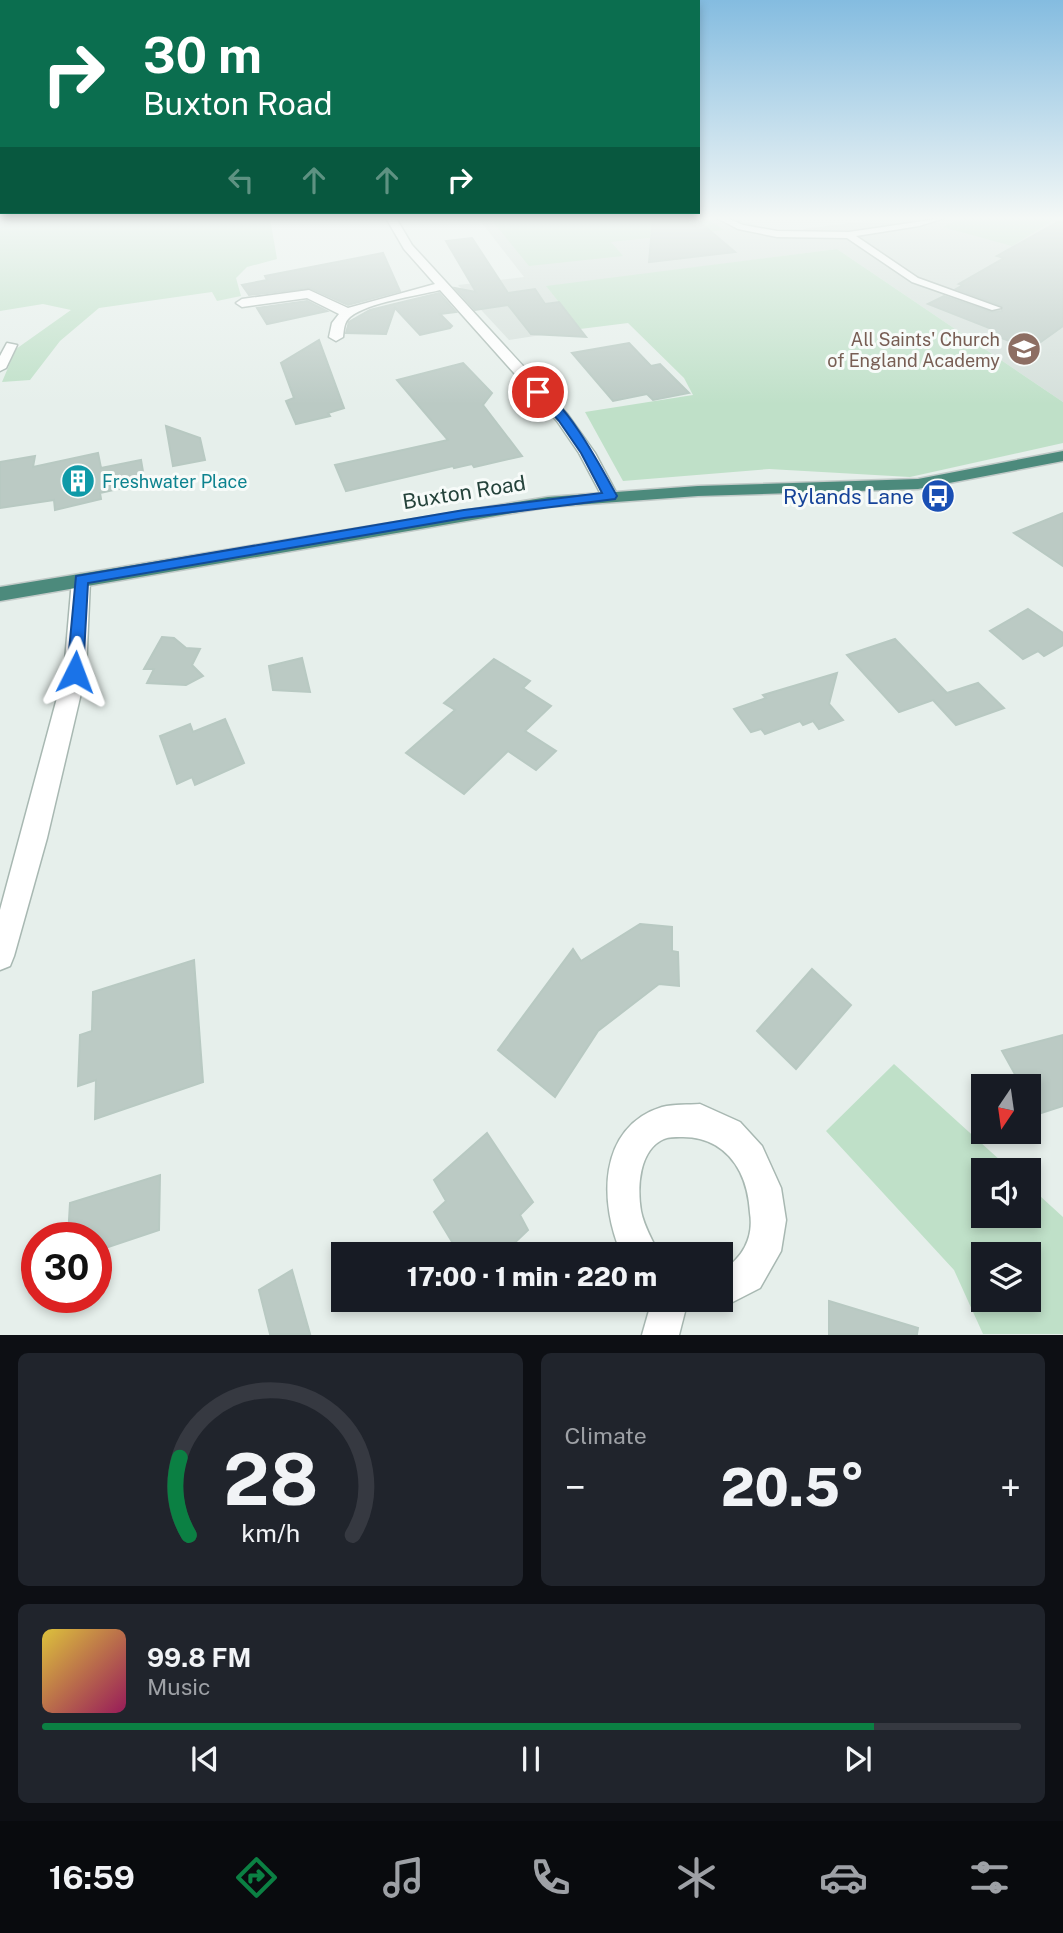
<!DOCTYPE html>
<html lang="en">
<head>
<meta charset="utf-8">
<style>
  body { margin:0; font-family:"Public Sans",sans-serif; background:#20242c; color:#f1f3f6; height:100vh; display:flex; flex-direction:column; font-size:26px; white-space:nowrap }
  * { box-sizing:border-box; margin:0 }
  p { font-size:23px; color:#9ea1a6 }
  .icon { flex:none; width:38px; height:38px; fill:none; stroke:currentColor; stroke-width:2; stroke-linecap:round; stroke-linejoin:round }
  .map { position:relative; height:1335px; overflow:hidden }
  .drawer { display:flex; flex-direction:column; gap:18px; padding:18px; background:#0d0f14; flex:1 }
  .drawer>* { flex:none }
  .guide { position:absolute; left:0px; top:0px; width:700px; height:214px; box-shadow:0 4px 10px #0003; background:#0b6e4f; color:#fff; overflow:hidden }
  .needle { width:46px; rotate:193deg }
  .controls { position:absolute; left:971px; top:1074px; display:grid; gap:14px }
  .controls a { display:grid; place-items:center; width:70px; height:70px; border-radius:0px; background:#171b24; box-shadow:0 4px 10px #0003; font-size:35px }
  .speed { position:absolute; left:21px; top:1222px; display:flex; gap:14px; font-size:35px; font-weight:700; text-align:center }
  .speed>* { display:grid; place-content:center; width:91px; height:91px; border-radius:50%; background:#171b24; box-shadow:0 4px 10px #0003; line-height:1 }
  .speed .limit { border:10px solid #d22; background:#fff; color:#111 }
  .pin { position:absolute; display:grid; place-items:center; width:60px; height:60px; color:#fff; margin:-30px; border:4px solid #fff; border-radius:50%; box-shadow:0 2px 7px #0007 }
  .me { position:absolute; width:77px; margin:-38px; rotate:3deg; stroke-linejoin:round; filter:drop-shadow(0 0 5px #0008) }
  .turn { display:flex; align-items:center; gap:24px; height:147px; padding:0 28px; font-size:32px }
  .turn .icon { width:91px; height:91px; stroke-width:2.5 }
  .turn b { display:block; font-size:49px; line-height:60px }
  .lanes { display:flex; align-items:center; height:66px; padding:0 28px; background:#0003; justify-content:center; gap:35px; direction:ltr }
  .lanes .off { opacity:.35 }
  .big { font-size:52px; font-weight:800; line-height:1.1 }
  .drawer .card { flex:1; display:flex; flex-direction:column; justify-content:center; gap:10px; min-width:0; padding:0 24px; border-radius:10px; background:#20242c }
  .drawer .dial { align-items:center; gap:0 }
  .dial svg { height:182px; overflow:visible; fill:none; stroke:#363941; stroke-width:7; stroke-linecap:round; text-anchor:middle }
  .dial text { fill:#f1f3f6; stroke:none }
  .song { display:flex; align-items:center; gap:21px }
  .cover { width:84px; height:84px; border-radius:10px; background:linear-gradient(135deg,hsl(50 70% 55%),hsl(330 70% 35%)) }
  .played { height:7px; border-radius:4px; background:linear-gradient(90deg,#0b8043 85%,#363941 85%) }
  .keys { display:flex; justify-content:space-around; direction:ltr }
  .heat { display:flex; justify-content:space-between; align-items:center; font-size:38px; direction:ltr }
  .drawer .tiles { flex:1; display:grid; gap:18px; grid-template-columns:1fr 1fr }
  .card:last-child { grid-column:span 2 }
  .trip { position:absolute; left:331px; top:1242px; width:402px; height:70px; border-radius:0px; background:#171b24; box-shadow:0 4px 10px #0003; font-weight:800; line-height:70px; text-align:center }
  .menu { display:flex; height:112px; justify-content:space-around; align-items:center; background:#090b0e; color:#9ea1a6 }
  .menu .icon { width:49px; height:49px }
  .menu .on { color:#0b8043 }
  .menu b { font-size:32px; color:#f1f3f6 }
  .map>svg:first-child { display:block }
</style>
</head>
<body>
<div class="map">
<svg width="1063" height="1335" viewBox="0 0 1063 1335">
  <rect width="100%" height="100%" fill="#e6efeb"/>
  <polygon fill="#d4dfda" points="478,218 733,218 768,229 806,232 803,229 889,218 1063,218 1063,402 837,249 547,287 580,329 509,340 458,285 524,277"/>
  <g fill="#bfe0c8" fill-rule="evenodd">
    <polygon points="0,218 270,218 277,259 247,267 236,278 241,296 217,301 212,292 99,308 60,341 30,380 2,382 16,349 71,310 43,304 0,311"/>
    <polygon points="490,218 706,218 724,230 611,242 623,256 529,266"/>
    <polygon points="961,218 1049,218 1055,219 1012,246 943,227"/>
    <polygon points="837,249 1063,402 1063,443 910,477 769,469 623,481 585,412 693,395 684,378 628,323 580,329 546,286"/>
    <path d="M894,1064L1012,1171H984V1216H1029V1186L1063,1217V1334H983L954,1270L826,1131ZM984,1255H1029V1300H984Z"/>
  </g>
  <g fill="#bbcac4" stroke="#b8c9c2" stroke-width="2">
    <polygon points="653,218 695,218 735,252 649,262"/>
    <polygon points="1063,219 1063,326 1031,349 991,334 997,331 928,304 944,296 991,312 1002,311 1002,306 956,289 963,285 959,284 1004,258 997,256"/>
    <polygon points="472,238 508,293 535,289 545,304 559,302 586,337 531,334 508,305 475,310 455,288 476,292 446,241"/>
    <polygon points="383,253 400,291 348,305 310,288 249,295 242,285 267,280 265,276"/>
    <polygon points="439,293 456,312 440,314 452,326 450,328 420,335 395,308 386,334 346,333 349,322 370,310"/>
    <polygon points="307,301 327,311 267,324 257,308"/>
    <polygon points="319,340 344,408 328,413 330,416 296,424 286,401 294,398 281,363"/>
    <polygon points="629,343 651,366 660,364 689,393 653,400 647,394 613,401 572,353"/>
    <polygon points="463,363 492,393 483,405 522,456 474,467 472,464 454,468 453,466 346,491 335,465 448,440 397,380"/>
    <polygon points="166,426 200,438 205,460 173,466"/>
    <polygon points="98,453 101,468 141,460 145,483 100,493 101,499 55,510 54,500 0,508 0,462 35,456 33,467"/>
    <polygon points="1063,513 1063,566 1014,533"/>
    <polygon points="1028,609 1063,633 1063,645 1044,656 1038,651 1023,659 990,631"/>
    <polygon points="162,637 174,638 186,648 200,649 192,665 203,676 186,685 147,683 154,669 144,669"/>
    <polygon points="895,639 947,693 978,683 1004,708 956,725 933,700 899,712 847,655"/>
    <polygon points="302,658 310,692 273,690 269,666"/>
    <polygon points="494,659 530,681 523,688 551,706 525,731 556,751 536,770 508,751 464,794 406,753 455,710 444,703"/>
    <polygon points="837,673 829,704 843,720 819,729 813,721 803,725 800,721 765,734 761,729 751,732 734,709 766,698 763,695"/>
    <polygon points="225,719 244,763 195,785 192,777 177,784 160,736 190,724 193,732"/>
    <polygon points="640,924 672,927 672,951 678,952 679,986 659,984 598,1031 555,1097 498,1050 573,949 581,961"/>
    <polygon points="194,960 203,1082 95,1119 96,1080 78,1086 80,1035 92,1031 93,992"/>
    <polygon points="812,969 851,1005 796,1069 757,1031"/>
    <polygon points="1063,1035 1063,1106 1038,1114 1029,1098 1029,1087 1022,1087 1002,1051"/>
    <polygon points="487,1133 533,1202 520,1215 528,1230 502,1255 460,1255 434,1212 446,1201 434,1180"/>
    <polygon points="160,1175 159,1230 96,1251 96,1237 68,1237 70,1203"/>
    <polygon points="292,1270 310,1334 270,1334 259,1290"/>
    <polygon points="829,1301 918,1328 917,1334 829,1334"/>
  </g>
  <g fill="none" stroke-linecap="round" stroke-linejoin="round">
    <g stroke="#a8b8b2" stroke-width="3">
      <g id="service">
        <polygon points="717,218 727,218 743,225 777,231 849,232 944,218 919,226 856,236 918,278 1001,308 992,310 912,282 847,238 777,237 738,229"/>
        <polygon points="7,343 17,345 6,368 0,371 0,356"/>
      </g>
    </g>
    <g stroke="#a8b8b2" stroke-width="3">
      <g id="minor">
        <path d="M386,218H396L412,245L568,415L595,453L618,496L616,500H604L579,453L557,421L440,290C416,296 369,302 350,317C344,322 344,329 343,337L336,341L329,337L332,323L339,314L307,298L242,307L236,303L242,299L309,290L348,308L435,284L404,249Z"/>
        <polygon points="81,574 88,576 90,580 86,672 47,838 14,956 10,966 0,970 0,910 64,672 72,580 74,576"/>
        <path d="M700,1104L740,1122L762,1146L781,1188L786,1220L781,1251L760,1288L721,1308L707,1300H721V1271C742,1259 754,1238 750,1213C749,1199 747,1186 740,1172C728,1148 706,1136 680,1137C675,1137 669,1137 664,1139C639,1150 637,1187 641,1211C644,1227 653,1240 659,1255H622C599,1204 597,1127 662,1107C674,1104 688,1105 700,1104Z"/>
        <polygon points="652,1300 688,1300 679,1335 642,1335"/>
      </g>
    </g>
    <g stroke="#c2cac8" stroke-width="3">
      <polygon id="trunk" points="1063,451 1063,461 918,489 698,496 548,507 0,601 0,587 548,497 698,486 918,479"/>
    </g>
    <use href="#service" fill="#fff" fill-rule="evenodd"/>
    <use href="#minor" fill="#fff" fill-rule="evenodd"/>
    <use href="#trunk" fill="#4c8a7c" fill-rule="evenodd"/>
  </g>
  <linearGradient id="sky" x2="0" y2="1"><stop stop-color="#84bce0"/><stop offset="0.54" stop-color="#f4f8f6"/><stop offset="1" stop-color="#f4f8f6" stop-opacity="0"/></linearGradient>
  <rect width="1063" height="404" fill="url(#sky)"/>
  <path fill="#1a73e8" stroke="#114b97" stroke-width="2" d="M538,388C566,400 602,469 617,496L615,499L464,518L88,583L83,672L75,678L69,677L67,672L76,576L464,510L602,493L581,453L559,421L533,392Z"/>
  <defs>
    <g id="school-disc" transform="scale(1.75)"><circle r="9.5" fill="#8d6e63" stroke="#f7fbf9"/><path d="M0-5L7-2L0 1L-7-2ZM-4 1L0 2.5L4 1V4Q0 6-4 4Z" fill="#fff"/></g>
    <g id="building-disc" transform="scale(1.75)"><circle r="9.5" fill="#0f9aa8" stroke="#f7fbf9"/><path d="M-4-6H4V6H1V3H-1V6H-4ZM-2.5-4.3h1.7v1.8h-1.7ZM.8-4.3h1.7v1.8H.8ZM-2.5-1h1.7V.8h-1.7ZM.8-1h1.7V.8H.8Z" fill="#fff"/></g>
    <g id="bus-disc" transform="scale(1.75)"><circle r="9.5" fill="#1a4fb4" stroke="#f7fbf9"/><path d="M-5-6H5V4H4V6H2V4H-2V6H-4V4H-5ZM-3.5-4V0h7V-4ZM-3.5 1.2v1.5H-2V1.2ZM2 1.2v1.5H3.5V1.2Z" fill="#fff"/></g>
  </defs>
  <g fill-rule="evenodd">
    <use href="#school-disc" x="1024" y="349"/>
    <use href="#building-disc" x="78" y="481"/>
    <use href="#bus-disc" x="938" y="496"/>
  </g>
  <g text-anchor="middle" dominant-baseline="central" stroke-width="6" stroke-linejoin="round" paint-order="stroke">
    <g font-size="18" fill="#785e54" stroke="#f7fbf9" text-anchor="end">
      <text x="1000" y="339">All Saints' Church<tspan x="1000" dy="21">of England Academy</tspan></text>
    </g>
    <g font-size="18" fill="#0d838f" stroke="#f7fbf9" text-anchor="start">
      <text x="102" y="481">Freshwater Place</text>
    </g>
    <g font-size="21" fill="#24423a" stroke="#f7fbf9">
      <text transform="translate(464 492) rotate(-9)">Buxton Road</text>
    </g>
    <g font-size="21" fill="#164399" stroke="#f7fbf9" text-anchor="end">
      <text x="914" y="496">Rylands Lane</text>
    </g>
  </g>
</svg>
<div class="controls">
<a><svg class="needle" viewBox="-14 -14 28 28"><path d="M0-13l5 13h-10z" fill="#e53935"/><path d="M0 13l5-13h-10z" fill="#9ea1a6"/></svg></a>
<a><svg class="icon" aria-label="sound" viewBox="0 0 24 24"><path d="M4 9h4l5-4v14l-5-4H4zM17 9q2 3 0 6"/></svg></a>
<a><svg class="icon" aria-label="layers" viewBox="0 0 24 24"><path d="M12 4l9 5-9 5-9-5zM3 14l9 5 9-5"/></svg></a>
</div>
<div class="speed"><div class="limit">30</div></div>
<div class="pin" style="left:538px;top:392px;background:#d93025"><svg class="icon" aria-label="arrive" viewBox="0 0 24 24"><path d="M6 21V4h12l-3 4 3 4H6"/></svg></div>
<svg class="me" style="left:75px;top:672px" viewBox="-20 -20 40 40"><path d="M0-17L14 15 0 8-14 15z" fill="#1a73e8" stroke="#fff" stroke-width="4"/></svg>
<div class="trip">17:00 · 1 min · 220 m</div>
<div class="guide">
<div class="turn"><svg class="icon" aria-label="right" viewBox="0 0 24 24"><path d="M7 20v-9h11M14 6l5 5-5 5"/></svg><div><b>30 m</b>Buxton Road</div></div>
<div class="lanes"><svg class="icon off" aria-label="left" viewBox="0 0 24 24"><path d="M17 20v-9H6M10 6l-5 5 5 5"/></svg><svg class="icon off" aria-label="ahead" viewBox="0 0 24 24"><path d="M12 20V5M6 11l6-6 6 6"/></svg><svg class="icon off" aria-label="ahead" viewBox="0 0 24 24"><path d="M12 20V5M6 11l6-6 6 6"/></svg><svg class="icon" aria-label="right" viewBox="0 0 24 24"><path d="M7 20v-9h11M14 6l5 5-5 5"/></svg></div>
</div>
</div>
<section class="drawer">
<div class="tiles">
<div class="card dial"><svg viewBox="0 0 100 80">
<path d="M14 69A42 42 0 1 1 86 69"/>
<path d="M14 69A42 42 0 0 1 10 35" stroke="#0b8043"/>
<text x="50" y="56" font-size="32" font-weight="700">28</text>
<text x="50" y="72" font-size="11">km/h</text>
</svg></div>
<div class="card"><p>Climate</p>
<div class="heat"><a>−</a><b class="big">20.5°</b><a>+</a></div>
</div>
<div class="card">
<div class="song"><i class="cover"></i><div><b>99.8 FM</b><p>Music</p></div></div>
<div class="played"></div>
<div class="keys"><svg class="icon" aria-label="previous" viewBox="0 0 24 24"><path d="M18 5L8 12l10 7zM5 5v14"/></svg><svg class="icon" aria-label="pause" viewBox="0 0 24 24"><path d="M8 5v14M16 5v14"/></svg><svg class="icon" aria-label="next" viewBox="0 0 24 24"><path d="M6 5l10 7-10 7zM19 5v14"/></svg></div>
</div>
</div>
</section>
<nav class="menu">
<b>16:59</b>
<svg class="icon on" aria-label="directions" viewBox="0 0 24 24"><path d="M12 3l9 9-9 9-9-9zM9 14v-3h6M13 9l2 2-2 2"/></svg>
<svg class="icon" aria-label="music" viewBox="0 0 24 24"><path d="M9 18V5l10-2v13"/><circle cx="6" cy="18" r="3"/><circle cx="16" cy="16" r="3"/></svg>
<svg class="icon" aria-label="phone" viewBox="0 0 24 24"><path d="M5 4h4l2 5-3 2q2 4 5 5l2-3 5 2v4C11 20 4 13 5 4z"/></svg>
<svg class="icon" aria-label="climate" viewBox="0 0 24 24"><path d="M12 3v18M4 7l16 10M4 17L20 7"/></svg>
<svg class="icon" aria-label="car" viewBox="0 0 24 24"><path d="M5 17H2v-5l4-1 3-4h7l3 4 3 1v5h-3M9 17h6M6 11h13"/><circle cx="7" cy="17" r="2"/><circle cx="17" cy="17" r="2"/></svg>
<svg class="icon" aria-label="filters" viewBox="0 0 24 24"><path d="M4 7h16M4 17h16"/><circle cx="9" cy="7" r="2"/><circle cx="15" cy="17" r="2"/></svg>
</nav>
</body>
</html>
